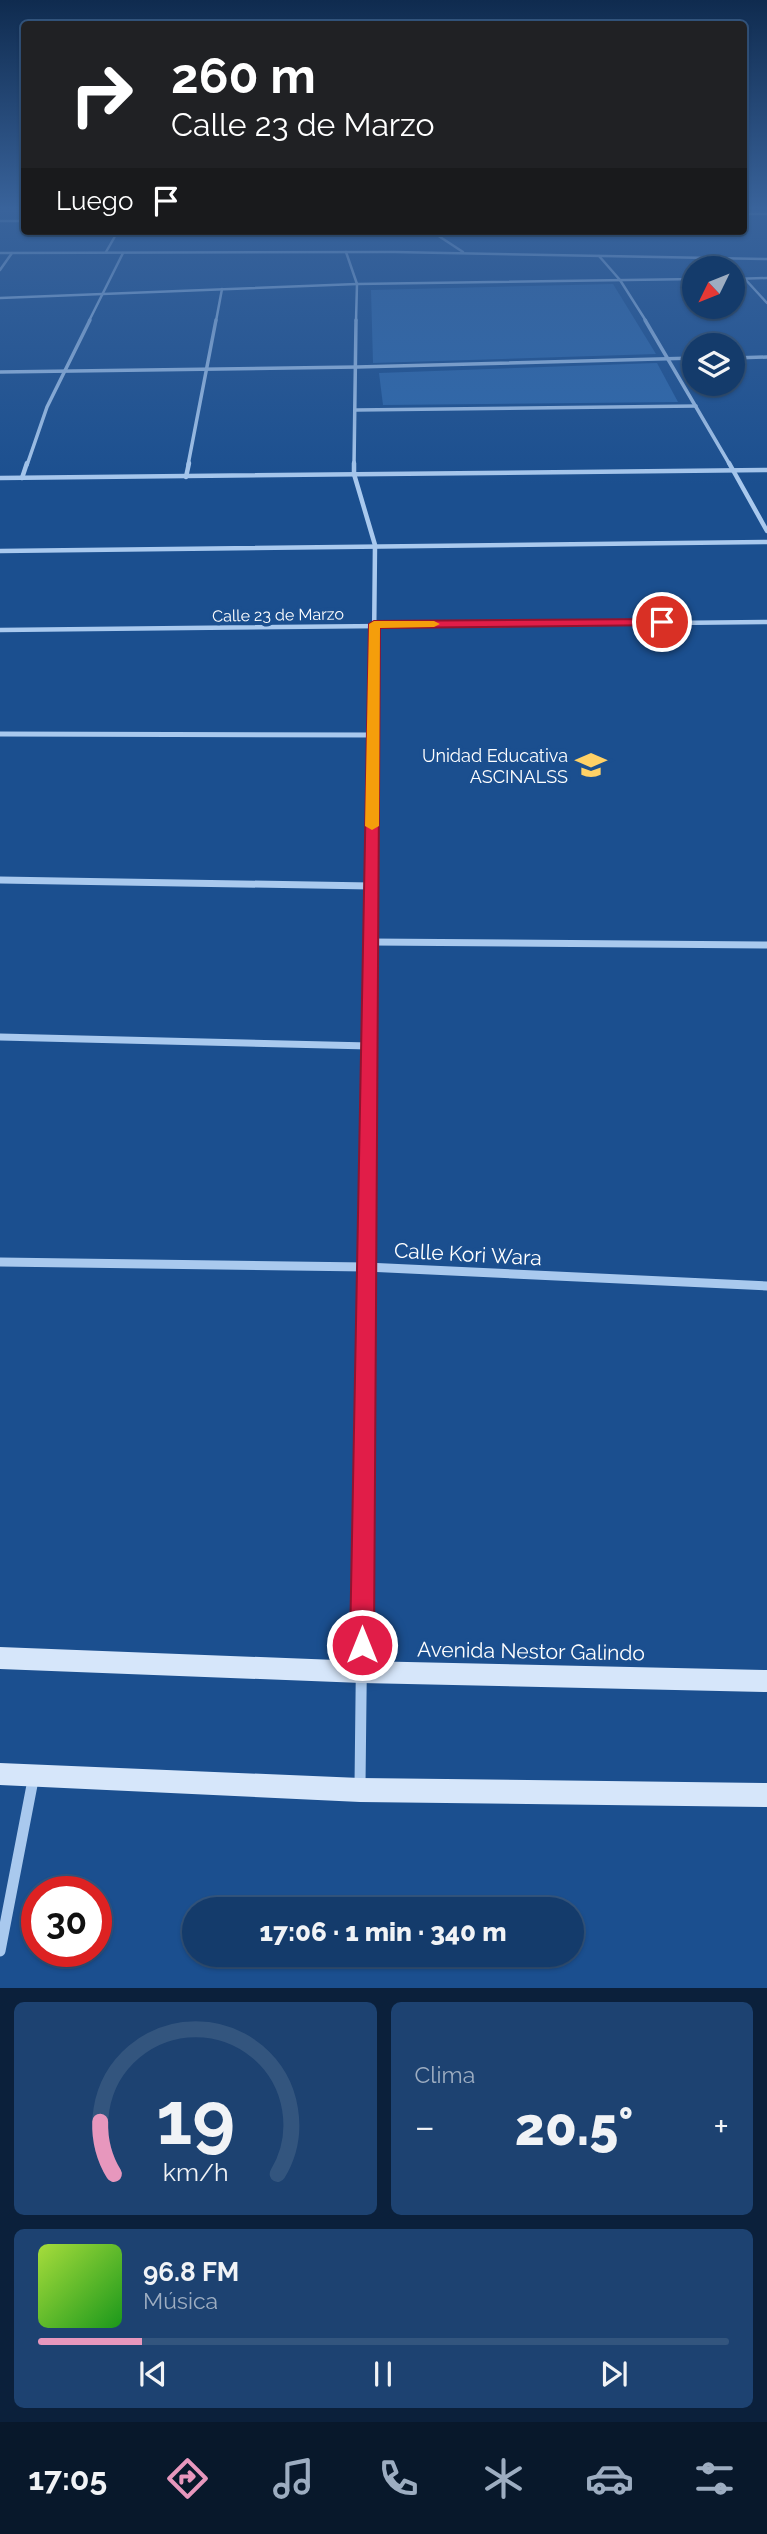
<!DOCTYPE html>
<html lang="es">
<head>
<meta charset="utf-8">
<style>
  body { margin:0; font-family:Raleway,sans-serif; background:#1d4271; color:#f1f3f6; height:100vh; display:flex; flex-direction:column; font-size:26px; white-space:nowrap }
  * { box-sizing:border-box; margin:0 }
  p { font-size:23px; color:#9dadc1 }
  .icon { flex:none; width:38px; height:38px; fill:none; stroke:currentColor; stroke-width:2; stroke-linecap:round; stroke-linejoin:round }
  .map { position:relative; height:1988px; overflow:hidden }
  .panel { display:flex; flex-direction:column; gap:14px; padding:14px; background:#0b203b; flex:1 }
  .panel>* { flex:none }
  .guide { position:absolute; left:21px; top:21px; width:726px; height:214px; border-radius:7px; box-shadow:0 2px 5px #0004,0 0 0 2px #33557e; background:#202124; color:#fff; overflow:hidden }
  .needle { width:46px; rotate:227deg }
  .tools { position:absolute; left:682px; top:256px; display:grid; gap:14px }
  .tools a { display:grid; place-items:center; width:63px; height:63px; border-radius:50%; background:#143b6b; box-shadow:0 2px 5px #0004,0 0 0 2px #33557e; font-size:35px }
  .speed { position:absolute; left:21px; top:1876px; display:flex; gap:14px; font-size:35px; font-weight:700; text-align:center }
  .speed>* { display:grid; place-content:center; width:91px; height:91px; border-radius:50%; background:#143b6b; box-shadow:0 2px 5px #0004,0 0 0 2px #33557e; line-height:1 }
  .speed .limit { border:10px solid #d22; background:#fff; color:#111 }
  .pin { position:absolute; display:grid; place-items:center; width:60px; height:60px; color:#fff; margin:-30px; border:4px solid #fff; border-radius:50%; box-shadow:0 2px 7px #0007 }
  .me { position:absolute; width:77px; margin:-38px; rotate:0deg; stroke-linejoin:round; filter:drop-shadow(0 0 5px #0008) }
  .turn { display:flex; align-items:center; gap:24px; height:147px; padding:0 35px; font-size:32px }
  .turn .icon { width:91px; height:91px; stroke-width:2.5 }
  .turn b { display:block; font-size:49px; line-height:60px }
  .then { display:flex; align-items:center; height:66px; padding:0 35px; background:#0003; gap:14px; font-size:26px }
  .big { font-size:52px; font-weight:800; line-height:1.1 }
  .panel .widget { flex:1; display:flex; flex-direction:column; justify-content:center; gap:10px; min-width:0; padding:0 24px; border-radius:10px; background:#1d4271 }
  .panel .dial { align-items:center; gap:0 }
  .dial svg { height:182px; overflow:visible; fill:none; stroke:#33557e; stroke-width:7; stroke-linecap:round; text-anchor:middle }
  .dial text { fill:#f1f3f6; stroke:none }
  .song { display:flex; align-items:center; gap:21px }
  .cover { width:84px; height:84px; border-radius:10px; background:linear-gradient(135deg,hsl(80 70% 55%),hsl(120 70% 35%)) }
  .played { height:7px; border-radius:4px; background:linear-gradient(90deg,#e797bd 15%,#33557e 15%) }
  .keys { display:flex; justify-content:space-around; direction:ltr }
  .heat { display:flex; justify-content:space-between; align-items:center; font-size:38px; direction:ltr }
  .panel .tiles { flex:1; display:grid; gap:14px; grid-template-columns:1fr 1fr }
  .widget:last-child { grid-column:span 2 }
  .trip { position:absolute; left:182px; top:1897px; width:402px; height:70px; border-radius:35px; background:#143b6b; box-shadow:0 2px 5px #0004,0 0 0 2px #33557e; font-weight:800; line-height:70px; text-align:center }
  .dock { display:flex; height:112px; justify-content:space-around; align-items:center; background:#08182b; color:#9dadc1 }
  .dock .icon { width:49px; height:49px }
  .dock .current { color:#e797bd }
  .dock b { font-size:32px; color:#f1f3f6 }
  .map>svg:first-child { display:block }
</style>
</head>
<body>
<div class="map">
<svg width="767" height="1988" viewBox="0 0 767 1988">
  <rect width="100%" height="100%" fill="#1b4f8f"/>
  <g fill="#2e69ad">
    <polygon points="613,284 656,354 373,363 371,290"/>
    <polygon points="657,363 678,402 383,405 379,373"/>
  </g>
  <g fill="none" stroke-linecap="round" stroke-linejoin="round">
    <g stroke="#a9c9ee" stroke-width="2.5">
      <polyline points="744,214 767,214"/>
      <polyline points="0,221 24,221"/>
      <polyline points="431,231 463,252"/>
      <polyline points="106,252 118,231"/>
      <polyline points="346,252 357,284 356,321"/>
      <polyline points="0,253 394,252 767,259"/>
      <polyline points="599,256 620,280 646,321"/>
      <polyline points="0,270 12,253"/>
      <polyline points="733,279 767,278"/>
      <polyline points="745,279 767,303"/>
      <polyline points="0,298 357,284 695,279"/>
      <polyline points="89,321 123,253"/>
      <polyline points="216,321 222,289"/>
    </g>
    <g stroke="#a9c9ee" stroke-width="3.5">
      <polyline points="645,320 730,465"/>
      <polyline points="733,358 767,357"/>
      <polyline points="0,372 357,367 695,358"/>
      <polyline points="356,410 696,406"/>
      <polyline points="27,465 47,407 90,320"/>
      <polyline points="188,465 216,320"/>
      <polyline points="354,465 356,320"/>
    </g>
    <g stroke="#a9c9ee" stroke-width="4.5">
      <polyline points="354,463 354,474 375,545 374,646"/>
      <polyline points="729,463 767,531"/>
      <polyline points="186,477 189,463"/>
      <polyline points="0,478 767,470"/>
      <polyline points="22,478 27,463"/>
      <polyline points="0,551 767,542"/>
      <polyline points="0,630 767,622"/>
    </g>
    <g stroke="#a9c9ee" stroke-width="5">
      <polyline points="0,734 373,735"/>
      <polyline points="371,875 374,644"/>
    </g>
    <g stroke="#a9c9ee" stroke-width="7">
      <polyline points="0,880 371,886"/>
      <polyline points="371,942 767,945"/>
      <polyline points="0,1037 369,1046"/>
      <polyline points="368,1164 371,873"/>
    </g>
    <g stroke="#a9c9ee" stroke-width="9">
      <polyline points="0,1262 366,1267 767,1286"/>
      <polyline points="363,1529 368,1162"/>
    </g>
    <g stroke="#a9c9ee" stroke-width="11">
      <polyline points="360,1785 363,1527"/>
      <polyline points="0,1951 33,1780"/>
    </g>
    <g fill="#d6e6fa" fill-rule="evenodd">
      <polygon points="0,1647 362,1661 767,1670 767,1692 362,1683 0,1669"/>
      <polygon points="0,1763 360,1778 767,1783 767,1807 360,1802 0,1785"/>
    </g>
  </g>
  <linearGradient id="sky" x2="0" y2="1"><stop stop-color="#0f2b4f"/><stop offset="0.43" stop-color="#39639b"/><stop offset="1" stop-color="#39639b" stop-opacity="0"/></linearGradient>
  <rect width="767" height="485" fill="url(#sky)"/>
  <polygon fill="#e11d48" stroke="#92132f" stroke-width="2" points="662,619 668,622 666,625 380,628 374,1645 371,1654 362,1657 354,1654 350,1645 369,624 374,621"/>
  <polygon fill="#f59e0b" points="374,621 434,621 440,624 434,627 380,628 379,826 372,830 365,826 369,624"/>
  <defs>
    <g id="school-bare" transform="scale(2.415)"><path d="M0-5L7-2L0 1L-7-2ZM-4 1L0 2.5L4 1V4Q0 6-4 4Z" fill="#ffd166" stroke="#1b4f8f" stroke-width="2.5" paint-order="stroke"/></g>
  </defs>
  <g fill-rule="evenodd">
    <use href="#school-bare" x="591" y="765"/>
  </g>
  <g text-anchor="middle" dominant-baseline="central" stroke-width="7" stroke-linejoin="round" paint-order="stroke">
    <g font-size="16" fill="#fff" stroke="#1b4f8f">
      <text transform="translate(278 615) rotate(-1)">Calle 23 de Marzo</text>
    </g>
    <g font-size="18" fill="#fff" stroke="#1b4f8f" text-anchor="end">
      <text x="568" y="755">Unidad Educativa<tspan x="568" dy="21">ASCINALSS</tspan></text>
    </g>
    <g font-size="21" fill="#fff" stroke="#1b4f8f">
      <text transform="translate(468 1254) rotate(3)">Calle Kori Wara</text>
      <text transform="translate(531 1651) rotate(1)">Avenida Nestor Galindo</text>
    </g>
  </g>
</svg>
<div class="tools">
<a><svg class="needle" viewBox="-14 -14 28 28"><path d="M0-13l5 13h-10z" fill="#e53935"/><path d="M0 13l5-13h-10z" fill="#9dadc1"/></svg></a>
<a><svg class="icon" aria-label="layers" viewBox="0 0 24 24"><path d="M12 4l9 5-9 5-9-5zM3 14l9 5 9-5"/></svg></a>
</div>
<div class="speed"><div class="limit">30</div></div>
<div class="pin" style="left:662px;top:622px;background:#d93025"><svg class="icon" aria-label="arrive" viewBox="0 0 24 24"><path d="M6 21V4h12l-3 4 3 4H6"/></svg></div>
<svg class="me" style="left:362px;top:1645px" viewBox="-20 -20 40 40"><circle r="17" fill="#e11d48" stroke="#fff" stroke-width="3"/><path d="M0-11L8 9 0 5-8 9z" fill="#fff"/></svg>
<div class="trip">17:06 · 1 min · 340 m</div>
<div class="guide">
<div class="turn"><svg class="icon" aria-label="right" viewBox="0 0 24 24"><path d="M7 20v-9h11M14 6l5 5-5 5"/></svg><div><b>260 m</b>Calle 23 de Marzo</div></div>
<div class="then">Luego<svg class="icon" aria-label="arrive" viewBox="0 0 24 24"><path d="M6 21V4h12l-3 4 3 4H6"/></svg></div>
</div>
</div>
<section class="panel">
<div class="tiles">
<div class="widget dial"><svg viewBox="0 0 100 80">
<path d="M14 69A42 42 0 1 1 86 69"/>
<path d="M14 69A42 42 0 0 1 8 46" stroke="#e797bd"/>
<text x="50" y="56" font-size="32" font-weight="700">19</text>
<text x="50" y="72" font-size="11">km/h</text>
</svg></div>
<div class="widget"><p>Clima</p>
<div class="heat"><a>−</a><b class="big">20.5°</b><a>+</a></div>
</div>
<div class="widget">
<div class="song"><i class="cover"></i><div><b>96.8 FM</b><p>Música</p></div></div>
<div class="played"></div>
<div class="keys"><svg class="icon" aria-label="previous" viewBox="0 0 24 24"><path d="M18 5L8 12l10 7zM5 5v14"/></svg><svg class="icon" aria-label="pause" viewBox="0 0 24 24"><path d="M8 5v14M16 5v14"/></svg><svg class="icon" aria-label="next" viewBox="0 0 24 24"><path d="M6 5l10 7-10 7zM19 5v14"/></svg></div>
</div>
</div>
</section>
<nav class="dock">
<b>17:05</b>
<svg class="icon current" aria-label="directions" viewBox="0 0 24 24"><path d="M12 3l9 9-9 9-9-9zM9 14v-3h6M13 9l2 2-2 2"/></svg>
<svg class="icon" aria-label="music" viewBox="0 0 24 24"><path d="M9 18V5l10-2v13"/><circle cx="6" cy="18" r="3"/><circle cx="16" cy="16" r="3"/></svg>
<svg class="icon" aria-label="phone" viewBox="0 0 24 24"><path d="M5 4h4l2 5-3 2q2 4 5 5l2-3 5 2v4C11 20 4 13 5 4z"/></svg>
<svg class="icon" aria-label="climate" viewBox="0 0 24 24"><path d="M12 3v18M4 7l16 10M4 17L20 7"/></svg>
<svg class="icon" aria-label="car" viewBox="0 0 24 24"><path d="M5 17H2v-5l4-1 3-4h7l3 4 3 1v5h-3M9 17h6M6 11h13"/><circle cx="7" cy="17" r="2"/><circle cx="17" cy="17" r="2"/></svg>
<svg class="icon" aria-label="filters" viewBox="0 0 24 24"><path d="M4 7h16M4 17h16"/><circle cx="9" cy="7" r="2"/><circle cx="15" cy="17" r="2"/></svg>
</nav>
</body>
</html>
